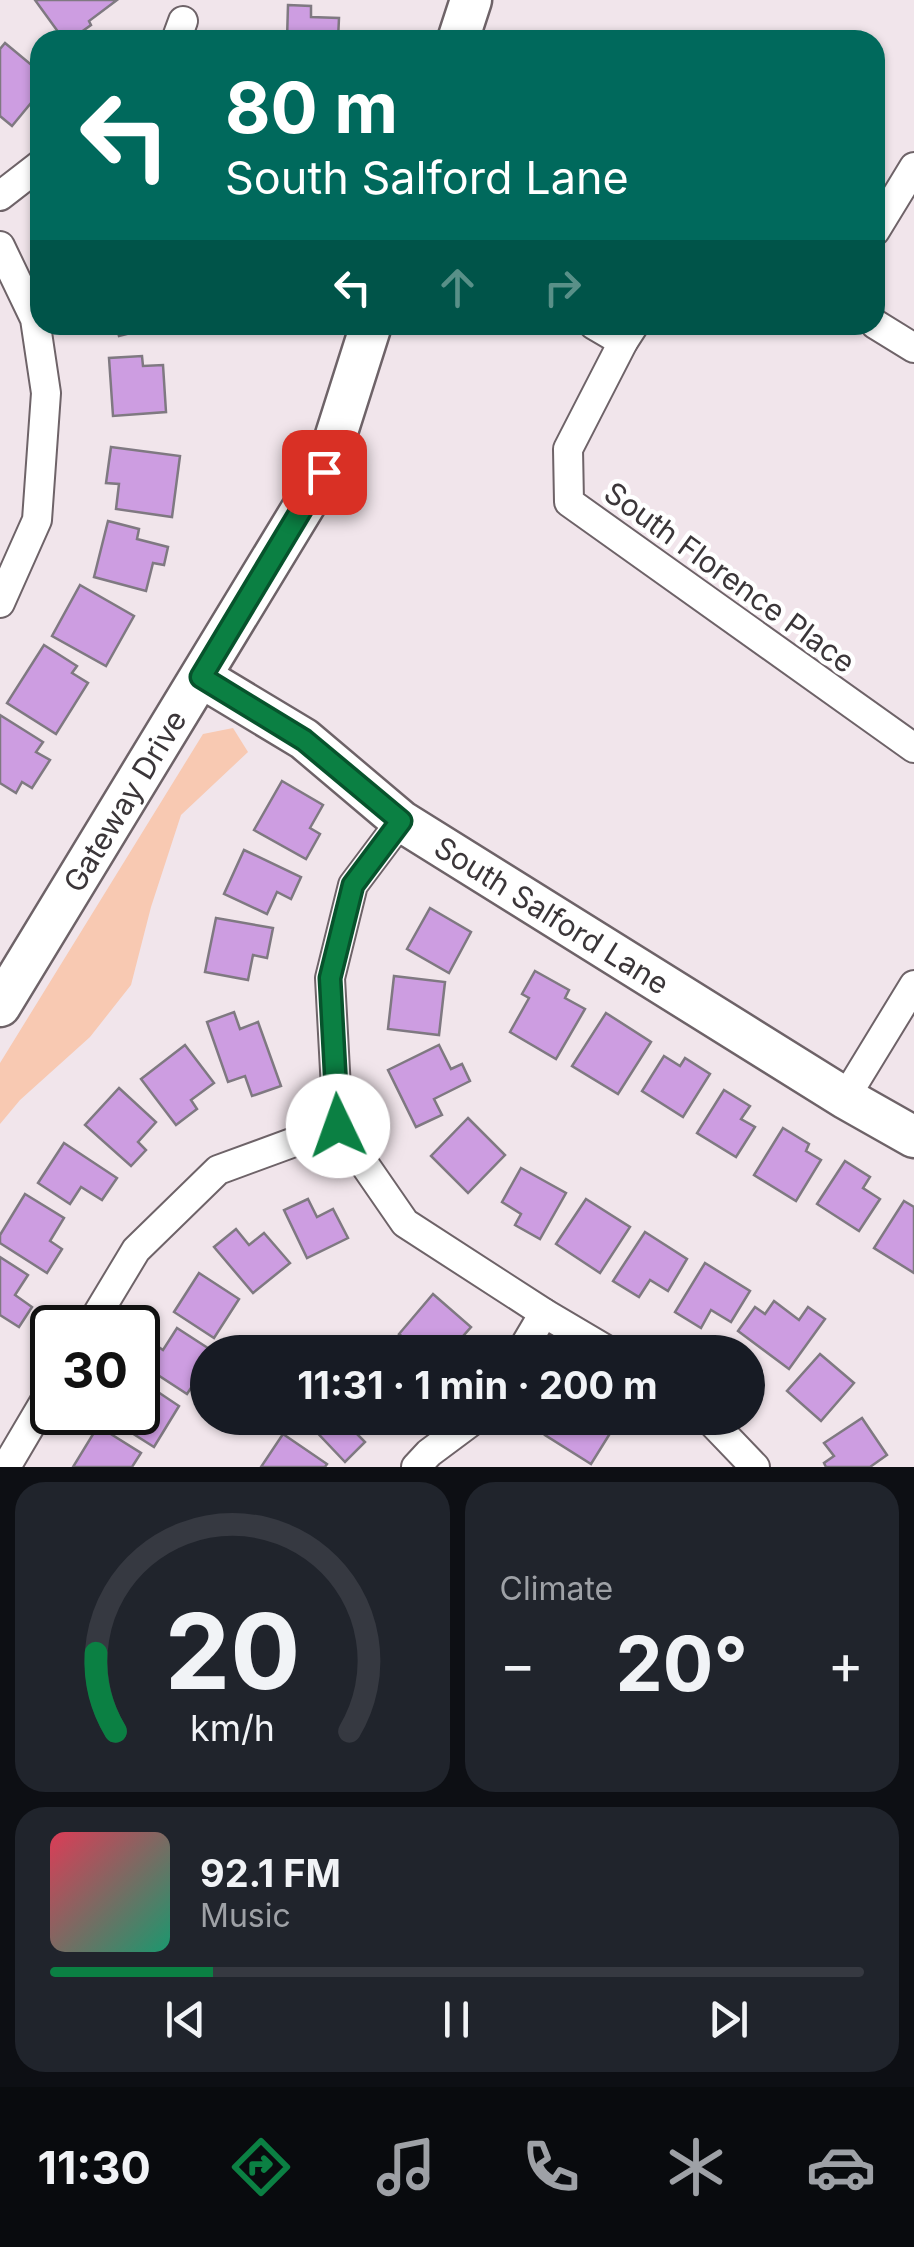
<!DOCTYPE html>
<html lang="en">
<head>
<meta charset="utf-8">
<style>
  body { margin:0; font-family:Inter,sans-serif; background:#20242c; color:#f1f3f6; height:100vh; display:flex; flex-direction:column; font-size:38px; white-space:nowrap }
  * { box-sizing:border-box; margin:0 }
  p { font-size:32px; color:#9ea1a6 }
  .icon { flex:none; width:55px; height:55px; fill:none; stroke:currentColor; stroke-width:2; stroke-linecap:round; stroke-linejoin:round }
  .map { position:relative; height:1467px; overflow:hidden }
  .details { display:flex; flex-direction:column; gap:15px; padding:15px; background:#0d0f14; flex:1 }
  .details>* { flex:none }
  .banner { position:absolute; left:30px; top:30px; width:855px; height:305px; border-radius:30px; box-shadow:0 2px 8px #0004; background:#00695c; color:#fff; overflow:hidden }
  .speed { position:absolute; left:30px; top:1305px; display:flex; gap:20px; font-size:50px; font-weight:700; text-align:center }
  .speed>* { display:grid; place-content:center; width:130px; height:130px; border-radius:50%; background:#171b24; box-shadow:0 2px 8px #0004; line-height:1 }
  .speed .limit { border:5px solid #111; border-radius:15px; background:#fff; color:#111 }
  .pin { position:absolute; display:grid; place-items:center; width:85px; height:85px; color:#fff; margin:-42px; border-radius:20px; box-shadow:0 5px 15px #0006 }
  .me { position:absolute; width:110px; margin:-55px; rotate:357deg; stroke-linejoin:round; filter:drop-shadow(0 0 8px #0008) }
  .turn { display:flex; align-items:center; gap:35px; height:210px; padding:0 30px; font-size:45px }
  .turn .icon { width:130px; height:130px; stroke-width:2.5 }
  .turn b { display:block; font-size:70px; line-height:85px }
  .lanes { display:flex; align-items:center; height:95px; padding:0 30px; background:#0003; justify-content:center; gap:50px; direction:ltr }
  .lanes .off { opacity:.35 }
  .big { font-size:75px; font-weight:700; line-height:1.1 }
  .details .widget { flex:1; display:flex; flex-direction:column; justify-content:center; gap:15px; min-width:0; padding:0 35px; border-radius:30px; background:#20242c }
  .details .dial { align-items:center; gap:0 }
  .dial svg { height:260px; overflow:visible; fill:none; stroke:#363941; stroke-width:7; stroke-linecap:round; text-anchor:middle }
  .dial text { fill:#f1f3f6; stroke:none }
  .song { display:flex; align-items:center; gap:30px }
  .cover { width:120px; height:120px; border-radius:15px; background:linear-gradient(135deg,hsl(350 70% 55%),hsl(160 70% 35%)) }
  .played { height:10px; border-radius:5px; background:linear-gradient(90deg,#0b8043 20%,#363941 20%) }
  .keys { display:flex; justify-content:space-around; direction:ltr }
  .heat { display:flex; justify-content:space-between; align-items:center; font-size:55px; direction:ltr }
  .details .tiles { flex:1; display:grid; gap:15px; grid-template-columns:1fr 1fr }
  .widget:last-child { grid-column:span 2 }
  .trip { position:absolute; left:190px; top:1335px; width:575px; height:100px; border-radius:50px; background:#171b24; box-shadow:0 2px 8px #0004; font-weight:700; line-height:100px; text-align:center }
  .tab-bar { display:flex; height:160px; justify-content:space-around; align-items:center; background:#090b0e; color:#9ea1a6 }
  .tab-bar .icon { width:70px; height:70px }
  .tab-bar .selected { color:#0b8043 }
  .tab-bar b { font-size:45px; color:#f1f3f6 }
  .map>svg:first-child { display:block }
</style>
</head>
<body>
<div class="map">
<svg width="914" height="1467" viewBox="0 0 914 1467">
  <rect width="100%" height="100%" fill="#f1e5eb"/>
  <polygon fill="#f8c9b2" points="233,728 248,752 181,815 151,907 131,985 90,1037 20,1100 0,1124 0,1063 203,734"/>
  <g fill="#cd9de1" stroke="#7f7981" stroke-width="2.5">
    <polygon points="35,0 117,0 89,21 91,25 70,40 64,40"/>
    <polygon points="288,5 311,6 311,17 339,18 338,40 287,40"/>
    <polygon points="5,43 40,72 40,92 12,126 0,116 0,49"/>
    <polygon points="116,325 162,325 119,336"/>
    <polygon points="142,356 143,366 163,365 166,412 113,416 109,358"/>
    <polygon points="111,447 180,456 172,517 116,509 119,484 106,483"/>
    <polygon points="108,521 139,529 137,539 168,547 164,565 153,563 146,591 94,577"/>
    <polygon points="80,585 134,616 106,666 52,636"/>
    <polygon points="44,645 77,666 72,673 88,683 56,734 7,703"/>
    <polygon points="0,715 43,742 36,752 50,760 32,788 22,782 16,793 0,783"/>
    <polygon points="282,781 323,805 310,828 320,834 306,859 254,830"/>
    <polygon points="244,850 301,877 291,899 277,892 267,914 224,894"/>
    <polygon points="430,908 471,932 449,973 407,949"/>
    <polygon points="216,918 273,928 267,958 253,955 248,980 205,972"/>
    <polygon points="535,971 569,990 565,998 585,1009 556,1059 510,1032 529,998 522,994"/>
    <polygon points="394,976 445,982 439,1035 388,1029"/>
    <polygon points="234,1012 240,1029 258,1022 281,1086 252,1096 245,1076 228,1082 207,1022"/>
    <polygon points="606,1013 651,1042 618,1094 572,1066"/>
    <polygon points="185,1045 214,1083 191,1100 197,1109 176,1125 141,1079"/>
    <polygon points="439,1045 451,1069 462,1064 470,1081 434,1099 442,1115 416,1127 388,1070"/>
    <polygon points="664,1056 680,1066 685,1058 710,1074 683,1117 642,1091"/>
    <polygon points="119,1088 156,1122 138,1142 146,1150 131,1166 85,1125"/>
    <polygon points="724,1090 750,1106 741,1119 755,1127 736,1157 697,1133"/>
    <polygon points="468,1118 505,1155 468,1193 431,1156"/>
    <polygon points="783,1128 809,1144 806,1151 821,1160 796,1201 754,1175"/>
    <polygon points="64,1143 117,1178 102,1200 81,1187 70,1204 38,1183"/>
    <polygon points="845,1161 870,1177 863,1188 880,1199 859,1231 817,1204"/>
    <polygon points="521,1168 566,1193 540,1239 515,1225 521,1214 502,1202"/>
    <polygon points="25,1194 64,1218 50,1241 62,1249 47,1273 0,1243 0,1235"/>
    <polygon points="308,1199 317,1217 333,1209 348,1238 307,1258 284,1210"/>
    <polygon points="586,1199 630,1227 600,1273 556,1244"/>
    <polygon points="904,1201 914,1207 914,1273 874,1248"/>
    <polygon points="236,1229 249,1245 264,1233 290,1263 253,1293 214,1247"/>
    <polygon points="645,1232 687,1259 668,1291 650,1280 639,1297 613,1281"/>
    <polygon points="0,1257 28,1275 15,1295 32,1307 19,1327 0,1315"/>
    <polygon points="705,1263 750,1291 731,1322 711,1310 701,1328 675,1312"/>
    <polygon points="199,1273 239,1299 214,1338 174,1312"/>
    <polygon points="433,1294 471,1327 449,1352 420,1352 399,1334"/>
    <polygon points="774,1301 799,1320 808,1307 825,1319 789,1369 738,1331 755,1307 765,1314"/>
    <polygon points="177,1328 214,1352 208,1352 208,1362 187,1394 138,1362 138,1353 147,1339 163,1350"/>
    <polygon points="820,1354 854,1383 821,1421 787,1391"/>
    <polygon points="146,1384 179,1406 154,1447 102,1414 138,1412 138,1397"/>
    <polygon points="318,1418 370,1418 355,1432 365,1442 345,1462 310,1425"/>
    <polygon points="556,1418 617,1418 619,1419 591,1464 545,1435"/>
    <polygon points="862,1418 887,1455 870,1467 826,1467 824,1463 834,1456 824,1443"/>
    <polygon points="98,1426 141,1453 132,1467 73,1467"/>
    <polygon points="283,1434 327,1464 325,1467 261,1467"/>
  </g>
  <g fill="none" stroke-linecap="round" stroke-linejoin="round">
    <g stroke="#6e6368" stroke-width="32">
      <g id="street">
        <polyline points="176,40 183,21"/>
        <polyline points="0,196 40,165"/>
        <polyline points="875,231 914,167"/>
        <polyline points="0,246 35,319 46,393 37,520 0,603"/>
        <polyline points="875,324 914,348"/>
        <polyline points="594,325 623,342"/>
        <polyline points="634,325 623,342 568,449 569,502 914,748"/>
        <polyline points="401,821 353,885 330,978 338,1126 405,1223 544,1313 610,1352"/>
        <polyline points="845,1098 914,985"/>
        <polyline points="89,1328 136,1250 218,1170 338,1126"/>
        <polyline points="521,1352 544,1313"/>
        <polyline points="708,1418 755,1467"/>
        <polyline points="6,1467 52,1389"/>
        <polyline points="416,1467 429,1453 476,1418"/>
      </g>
    </g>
    <g stroke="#6e6368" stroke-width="45">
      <g id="secondary">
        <polyline points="458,40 471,0"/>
        <path id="s1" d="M201,677L304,739L401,821L845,1098L914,1137"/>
        <path id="s2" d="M0,1006L324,473L371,325"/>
      </g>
    </g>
    <use href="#street" stroke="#fff" stroke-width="28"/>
    <use href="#secondary" stroke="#fff" stroke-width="40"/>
  </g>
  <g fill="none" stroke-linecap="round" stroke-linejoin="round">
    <g stroke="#07532c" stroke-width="25">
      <polyline id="route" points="324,472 201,677 304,740 401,821 353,885 330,978 338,1126"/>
    </g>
    <use href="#route" stroke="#0b8043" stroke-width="18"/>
  </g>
  <g text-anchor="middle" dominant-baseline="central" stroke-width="9" stroke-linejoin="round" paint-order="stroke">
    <g font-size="30" fill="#3b3639" stroke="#fff">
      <text transform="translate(730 577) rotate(36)">South Florence Place</text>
      <text stroke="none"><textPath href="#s2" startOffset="240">Gateway Drive</textPath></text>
      <text stroke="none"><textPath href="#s1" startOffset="425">South Salford Lane</textPath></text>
    </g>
  </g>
</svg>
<div class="speed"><div class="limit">30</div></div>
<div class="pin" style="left:324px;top:472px;background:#d93025"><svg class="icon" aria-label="arrive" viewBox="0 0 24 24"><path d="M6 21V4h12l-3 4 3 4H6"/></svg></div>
<svg class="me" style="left:338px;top:1126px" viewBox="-20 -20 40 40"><circle r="19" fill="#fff"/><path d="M0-13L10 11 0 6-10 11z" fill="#0b8043"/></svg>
<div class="trip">11:31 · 1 min · 200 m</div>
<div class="banner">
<div class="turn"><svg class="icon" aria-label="left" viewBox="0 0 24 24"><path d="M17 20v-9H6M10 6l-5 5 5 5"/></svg><div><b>80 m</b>South Salford Lane</div></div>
<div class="lanes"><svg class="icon" aria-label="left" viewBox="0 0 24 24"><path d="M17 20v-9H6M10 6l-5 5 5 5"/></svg><svg class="icon off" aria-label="ahead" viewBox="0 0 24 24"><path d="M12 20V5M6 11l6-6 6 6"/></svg><svg class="icon off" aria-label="right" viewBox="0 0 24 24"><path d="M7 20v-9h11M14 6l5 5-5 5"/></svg></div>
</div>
</div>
<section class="details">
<div class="tiles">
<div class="widget dial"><svg viewBox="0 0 100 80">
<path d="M14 69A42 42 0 1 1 86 69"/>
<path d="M14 69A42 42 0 0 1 8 45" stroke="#0b8043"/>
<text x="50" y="56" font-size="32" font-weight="700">20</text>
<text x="50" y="72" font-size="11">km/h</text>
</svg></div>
<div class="widget"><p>Climate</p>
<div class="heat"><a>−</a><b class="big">20°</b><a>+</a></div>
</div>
<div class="widget">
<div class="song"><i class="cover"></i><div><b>92.1 FM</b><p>Music</p></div></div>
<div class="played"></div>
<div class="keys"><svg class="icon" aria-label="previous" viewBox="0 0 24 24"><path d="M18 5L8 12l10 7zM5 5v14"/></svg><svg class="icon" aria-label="pause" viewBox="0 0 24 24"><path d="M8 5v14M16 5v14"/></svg><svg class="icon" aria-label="next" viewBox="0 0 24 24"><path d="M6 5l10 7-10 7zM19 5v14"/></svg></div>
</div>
</div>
</section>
<nav class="tab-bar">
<b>11:30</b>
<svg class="icon selected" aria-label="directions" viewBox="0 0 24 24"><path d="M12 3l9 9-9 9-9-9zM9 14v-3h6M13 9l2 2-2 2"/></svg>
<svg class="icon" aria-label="music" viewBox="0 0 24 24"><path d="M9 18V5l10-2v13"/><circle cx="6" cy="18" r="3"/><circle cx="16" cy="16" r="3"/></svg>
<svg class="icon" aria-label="phone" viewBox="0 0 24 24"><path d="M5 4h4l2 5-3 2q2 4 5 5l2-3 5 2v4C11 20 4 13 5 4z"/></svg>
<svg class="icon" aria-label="climate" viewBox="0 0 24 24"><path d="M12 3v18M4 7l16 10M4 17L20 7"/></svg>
<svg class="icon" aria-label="car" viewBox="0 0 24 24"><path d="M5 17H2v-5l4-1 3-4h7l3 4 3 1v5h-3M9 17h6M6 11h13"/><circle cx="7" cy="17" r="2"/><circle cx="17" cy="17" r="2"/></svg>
</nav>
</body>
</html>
